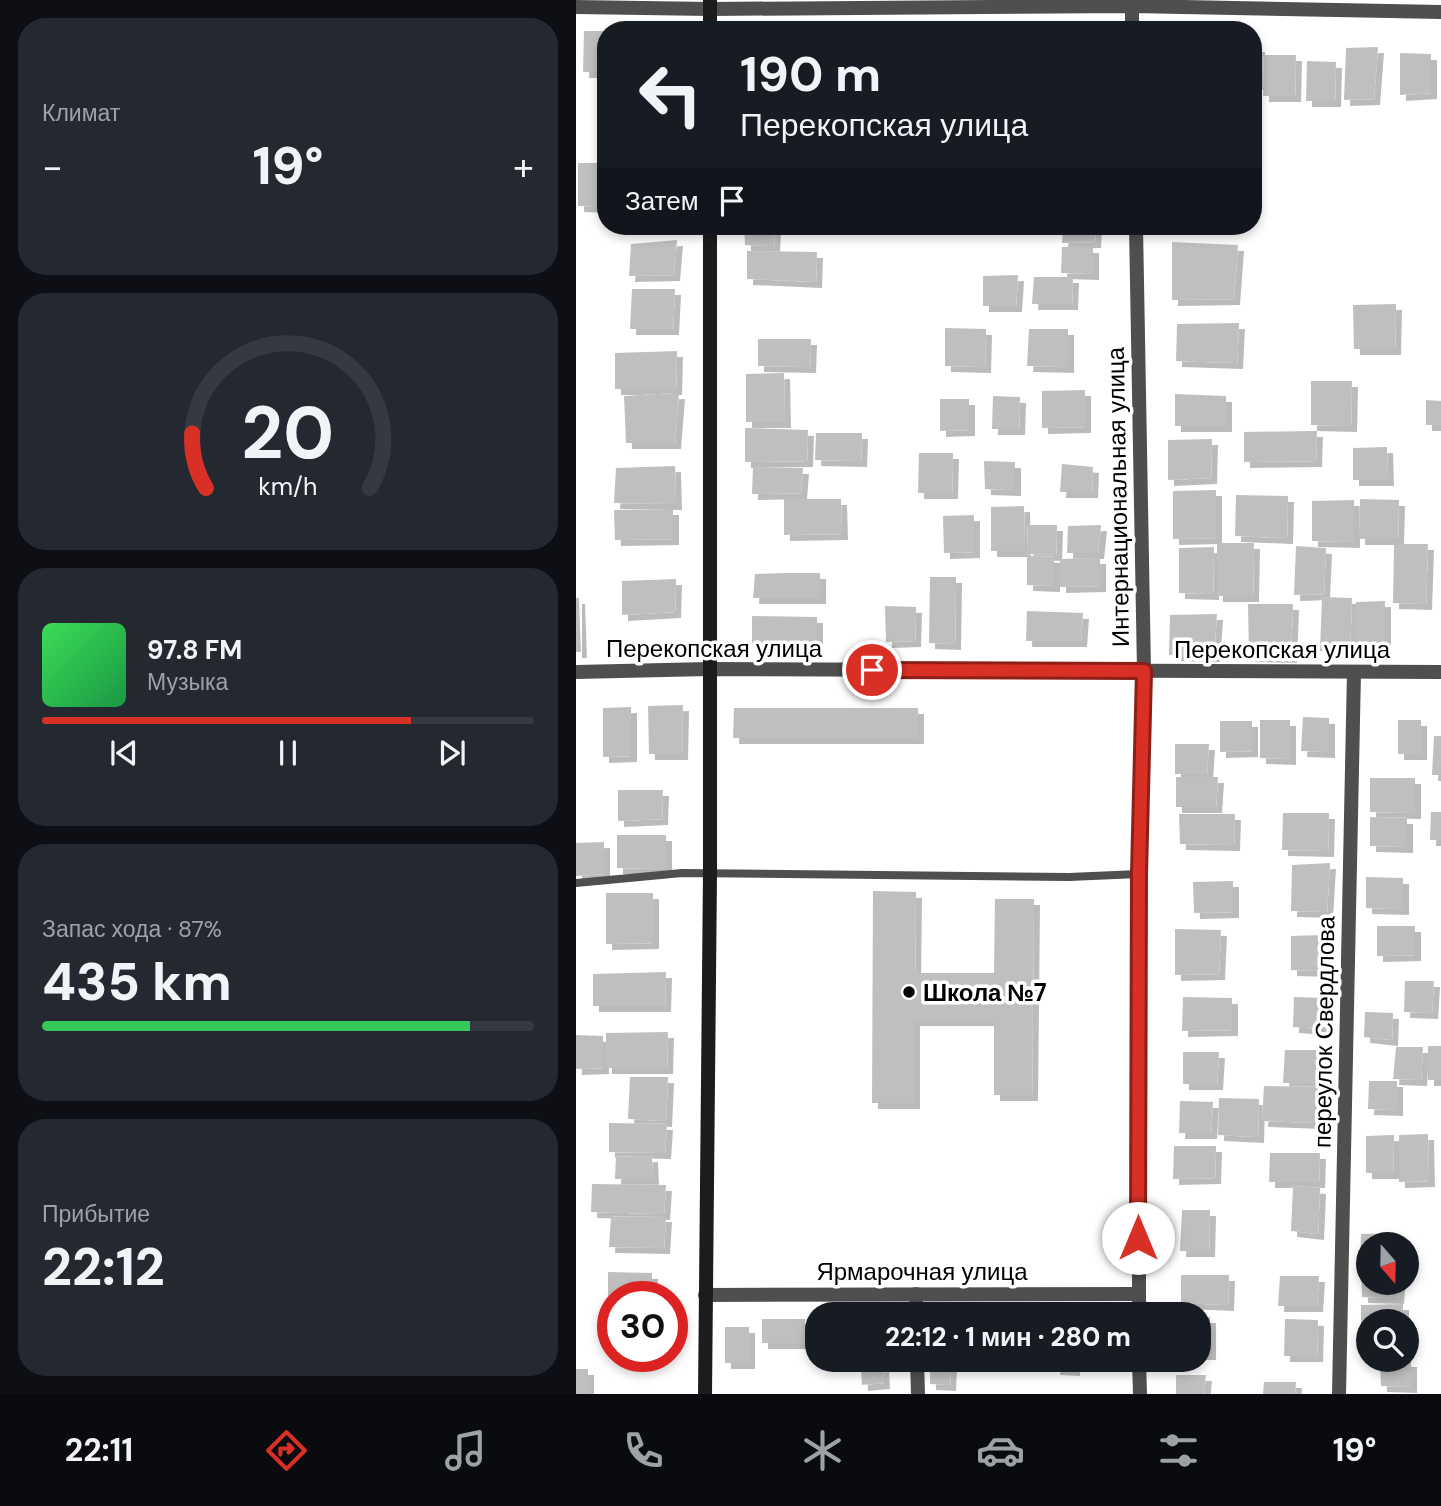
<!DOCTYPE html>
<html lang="ru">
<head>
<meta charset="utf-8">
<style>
  body { margin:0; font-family:"DM Sans",sans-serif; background:#242831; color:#f1f3f6; height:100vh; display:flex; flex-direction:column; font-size:26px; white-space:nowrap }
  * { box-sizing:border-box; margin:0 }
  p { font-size:23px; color:#9ea1a6 }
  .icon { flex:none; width:38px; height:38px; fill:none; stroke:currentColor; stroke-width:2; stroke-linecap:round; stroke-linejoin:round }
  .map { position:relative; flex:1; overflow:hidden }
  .drawer { display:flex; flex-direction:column; gap:18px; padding:18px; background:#0d0f14; width:576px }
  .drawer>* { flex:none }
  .guide { position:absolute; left:21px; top:21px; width:665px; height:214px; border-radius:28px; box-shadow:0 4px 10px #0003; background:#171b24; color:#f1f3f6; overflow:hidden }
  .needle { width:46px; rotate:160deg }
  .tools { position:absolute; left:780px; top:1232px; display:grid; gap:14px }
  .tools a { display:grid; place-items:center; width:63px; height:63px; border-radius:50%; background:#171b24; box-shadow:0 4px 10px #0003; font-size:35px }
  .speed { position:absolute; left:21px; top:1281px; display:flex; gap:14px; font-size:35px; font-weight:700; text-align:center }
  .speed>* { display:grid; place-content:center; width:91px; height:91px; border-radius:50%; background:#171b24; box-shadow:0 4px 10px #0003; line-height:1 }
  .speed .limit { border:10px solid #d22; background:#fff; color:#111 }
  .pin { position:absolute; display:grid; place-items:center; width:60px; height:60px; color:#fff; margin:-30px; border:4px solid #fff; border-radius:50%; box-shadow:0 2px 7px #0007 }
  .me { position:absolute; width:77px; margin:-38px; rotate:0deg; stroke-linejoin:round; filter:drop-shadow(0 0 5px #0008) }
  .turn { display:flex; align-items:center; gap:24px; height:147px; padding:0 28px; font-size:32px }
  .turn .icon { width:91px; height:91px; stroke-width:2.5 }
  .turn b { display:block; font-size:49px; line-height:60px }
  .then { display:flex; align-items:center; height:66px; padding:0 28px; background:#0003; gap:14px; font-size:26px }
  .big { font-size:52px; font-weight:800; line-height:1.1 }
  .drawer .tile { flex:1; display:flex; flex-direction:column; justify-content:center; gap:10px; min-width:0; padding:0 24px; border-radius:28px; background:#242831 }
  .drawer .dial { align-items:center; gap:0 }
  .dial svg { height:182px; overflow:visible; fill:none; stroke:#363941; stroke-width:7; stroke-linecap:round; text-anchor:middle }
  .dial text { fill:#f1f3f6; stroke:none }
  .song { display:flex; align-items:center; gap:21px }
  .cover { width:84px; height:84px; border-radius:10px; background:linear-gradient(135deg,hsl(130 70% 55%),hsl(140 70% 35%)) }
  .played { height:7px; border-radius:4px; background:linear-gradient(90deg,#d93025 75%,#363941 75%) }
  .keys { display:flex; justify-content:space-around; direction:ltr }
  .heat { display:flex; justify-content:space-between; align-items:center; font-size:38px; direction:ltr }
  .charge { height:10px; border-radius:5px; background:linear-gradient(90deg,#34c759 87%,#363941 0) }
  .trip { position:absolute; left:229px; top:1302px; width:406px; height:70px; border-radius:28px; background:#171b24; box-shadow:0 4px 10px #0003; font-weight:800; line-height:70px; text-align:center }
  .dock { display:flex; height:112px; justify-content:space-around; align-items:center; background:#090b0e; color:#9ea1a6 }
  .dock .icon { width:49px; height:49px }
  .dock .selected { color:#d93025 }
  .dock b { font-size:32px; color:#f1f3f6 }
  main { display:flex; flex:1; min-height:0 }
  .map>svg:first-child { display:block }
</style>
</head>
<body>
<main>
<section class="drawer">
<div class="tile"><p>Климат</p>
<div class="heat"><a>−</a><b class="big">19°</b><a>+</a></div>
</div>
<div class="tile dial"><svg viewBox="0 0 100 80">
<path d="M14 69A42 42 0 1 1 86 69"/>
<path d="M14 69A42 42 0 0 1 8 45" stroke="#d93025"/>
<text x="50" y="56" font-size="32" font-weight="700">20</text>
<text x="50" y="72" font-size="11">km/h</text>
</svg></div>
<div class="tile">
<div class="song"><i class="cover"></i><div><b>97.8 FM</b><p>Музыка</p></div></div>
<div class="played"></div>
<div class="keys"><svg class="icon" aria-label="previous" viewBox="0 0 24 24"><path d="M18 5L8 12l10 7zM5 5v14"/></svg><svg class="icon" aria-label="pause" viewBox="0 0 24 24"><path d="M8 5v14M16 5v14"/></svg><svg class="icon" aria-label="next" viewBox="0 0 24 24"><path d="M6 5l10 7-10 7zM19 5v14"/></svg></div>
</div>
<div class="tile"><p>Запас хода · 87%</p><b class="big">435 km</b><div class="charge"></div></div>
<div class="tile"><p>Прибытие</p><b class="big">22:12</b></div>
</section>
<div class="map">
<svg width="866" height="1394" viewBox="0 0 866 1394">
  <defs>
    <filter id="shadow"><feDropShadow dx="6" dy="6" stdDeviation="0" flood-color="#0004"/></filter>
  </defs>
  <rect width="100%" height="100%" fill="#fff"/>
  <g fill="#bfbfbf" filter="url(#shadow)">
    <polygon points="8,31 30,31 30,72 7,72"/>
    <polygon points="677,46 683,46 682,84 677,84"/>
    <polygon points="802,47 798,99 768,100 770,48"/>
    <polygon points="824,53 855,54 855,93 824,95"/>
    <polygon points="688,55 720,55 719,96 687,96"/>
    <polygon points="731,61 760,62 759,101 730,101"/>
    <polygon points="2,163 30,163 30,207 2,206"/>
    <polygon points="168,226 199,226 198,246 169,245"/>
    <polygon points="487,226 520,226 519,242 486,243"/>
    <polygon points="101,240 98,275 53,276 55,244"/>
    <polygon points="596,242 662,245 658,299 596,300"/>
    <polygon points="486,247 517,247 517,274 485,273"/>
    <polygon points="171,251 241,252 240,282 171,279"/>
    <polygon points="442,275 440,306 407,306 407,276"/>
    <polygon points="458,277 497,277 496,304 456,304"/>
    <polygon points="56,289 99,289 97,329 54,329"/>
    <polygon points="820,304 819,349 778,349 777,305"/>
    <polygon points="663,323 661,363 600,361 601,324"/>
    <polygon points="369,328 410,329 409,367 369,366"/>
    <polygon points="453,329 492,329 492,367 451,366"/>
    <polygon points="182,339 235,339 234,367 182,366"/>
    <polygon points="101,351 100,389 39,389 39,353"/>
    <polygon points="208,373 209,422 170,422 170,374"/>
    <polygon points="735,381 776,381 775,426 735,425"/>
    <polygon points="509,390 509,427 466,428 466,391"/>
    <polygon points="103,393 99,443 50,443 48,396"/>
    <polygon points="599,394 650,396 650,426 599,426"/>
    <polygon points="417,396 444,397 443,429 416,429"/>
    <polygon points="364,399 393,399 393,430 364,431"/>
    <polygon points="850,400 866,401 866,425 850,425"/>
    <polygon points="169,428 232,430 231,461 169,462"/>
    <polygon points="741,431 740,461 668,462 668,432"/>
    <polygon points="240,433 286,433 285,461 239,460"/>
    <polygon points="636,439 635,478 592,480 592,440"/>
    <polygon points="811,447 812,480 777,480 777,448"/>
    <polygon points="343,453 377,453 376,493 342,493"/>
    <polygon points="408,461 439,462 439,490 409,489"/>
    <polygon points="486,464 517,467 516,492 484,492"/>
    <polygon points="99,466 100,504 38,503 40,468"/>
    <polygon points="177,467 227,468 225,493 176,494"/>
    <polygon points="640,490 640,538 597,539 597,491"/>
    <polygon points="660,495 712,496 711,538 659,536"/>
    <polygon points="208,499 265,499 266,534 208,535"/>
    <polygon points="784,499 823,500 822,539 783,539"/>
    <polygon points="778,500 778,542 736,541 736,501"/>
    <polygon points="448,506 449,551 415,551 415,507"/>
    <polygon points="97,509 97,539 39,540 38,510"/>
    <polygon points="398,515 398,552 368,553 367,516"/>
    <polygon points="452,525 481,525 480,555 451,554"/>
    <polygon points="525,525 522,553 491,553 492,526"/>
    <polygon points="641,543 678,543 677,596 641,596"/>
    <polygon points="818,544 852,544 850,604 817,603"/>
    <polygon points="720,546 750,548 748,594 718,595"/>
    <polygon points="638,547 637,594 603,593 603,548"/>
    <polygon points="451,556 478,557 478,586 451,585"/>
    <polygon points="524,558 524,586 484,587 484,559"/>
    <polygon points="210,573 244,573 244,598 177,598 179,574"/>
    <polygon points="354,577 380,577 379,644 353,643"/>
    <polygon points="100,579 99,612 46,615 46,581"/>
    <polygon points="746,597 776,598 774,651 744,651"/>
    <polygon points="0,598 3,598 5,652 0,652"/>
    <polygon points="809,601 809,654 780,655 780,602"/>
    <polygon points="672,604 717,604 715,657 673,656"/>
    <polygon points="309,606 340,607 339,641 310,642"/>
    <polygon points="451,611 507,613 505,641 450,641"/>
    <polygon points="641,614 638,656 593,655 594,615"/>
    <polygon points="176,616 241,617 241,644 176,643"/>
    <polygon points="107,705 106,754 73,754 72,706"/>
    <polygon points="55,707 55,756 27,757 27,708"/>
    <polygon points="158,708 342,708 342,738 157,738"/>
    <polygon points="727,717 753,718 753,752 725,751"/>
    <polygon points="684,720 714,720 714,759 684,758"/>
    <rect x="822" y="720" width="23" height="34"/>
    <polygon points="644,721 676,721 676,751 644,752"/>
    <polygon points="858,736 866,736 866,775 856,775"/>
    <polygon points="599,744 633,744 631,774 599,774"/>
    <polygon points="600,777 642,777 640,807 600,807"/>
    <polygon points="794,778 839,778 839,813 794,812"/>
    <polygon points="42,790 87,790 86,819 42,821"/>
    <polygon points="855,812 866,812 866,840 854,840"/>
    <polygon points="707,813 753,813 752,851 706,850"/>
    <polygon points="603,814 659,814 658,845 604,844"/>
    <polygon points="794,817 831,818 831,847 794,846"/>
    <polygon points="41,835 90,835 90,869 41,868"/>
    <polygon points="28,842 28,874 0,876 0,843"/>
    <polygon points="754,863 751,912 715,911 716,865"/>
    <polygon points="790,877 827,878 827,909 790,908"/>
    <polygon points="657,881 657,912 618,913 617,882"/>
    <polygon points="297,891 340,892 339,973 418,973 419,899 458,899 456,1095 418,1095 418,1020 338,1020 338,1103 296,1103"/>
    <polygon points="30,893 77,893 77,943 30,944"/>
    <polygon points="801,926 839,926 839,955 801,956"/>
    <polygon points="599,929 645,930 643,974 599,975"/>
    <polygon points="746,935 747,971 715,970 715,936"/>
    <polygon points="90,972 89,1006 17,1006 17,974"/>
    <polygon points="829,981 858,981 856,1013 828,1012"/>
    <polygon points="607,997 656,998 656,1030 606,1031"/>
    <polygon points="718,997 746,998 744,1029 717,1027"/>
    <polygon points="789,1012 817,1013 816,1040 788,1037"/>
    <polygon points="92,1032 91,1068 30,1068 30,1033"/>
    <polygon points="0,1035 27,1036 27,1068 0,1069"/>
    <rect x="852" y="1046" width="14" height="34"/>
    <polygon points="820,1047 847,1047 845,1080 817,1079"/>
    <polygon points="709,1050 746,1050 744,1083 707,1083"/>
    <polygon points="607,1052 643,1052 641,1084 607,1084"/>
    <polygon points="54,1077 92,1077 90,1121 52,1119"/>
    <polygon points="793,1081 821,1081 821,1110 792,1109"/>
    <polygon points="688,1086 743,1087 741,1123 686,1121"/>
    <polygon points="643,1098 683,1099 682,1137 642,1135"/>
    <polygon points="604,1101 637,1102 635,1133 603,1133"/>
    <polygon points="33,1123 91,1124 89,1153 33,1152"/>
    <polygon points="852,1134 853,1181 823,1182 823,1135"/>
    <polygon points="818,1135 817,1173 790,1173 790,1136"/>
    <polygon points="598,1146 640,1146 639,1178 597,1179"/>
    <polygon points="694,1153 744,1153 743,1182 693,1182"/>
    <polygon points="76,1156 77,1179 39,1179 40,1157"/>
    <polygon points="16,1184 90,1185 88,1214 15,1212"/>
    <polygon points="717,1186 744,1188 742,1234 715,1231"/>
    <polygon points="606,1210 634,1210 633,1251 604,1251"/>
    <polygon points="90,1216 88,1248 33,1247 35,1217"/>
    <polygon points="822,1233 821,1244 793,1244 793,1262 784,1262 785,1234"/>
    <polygon points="785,1267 793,1267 793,1283 823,1283 822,1298 786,1297"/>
    <polygon points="32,1272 76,1273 76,1297 37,1297 37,1306 32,1306"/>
    <polygon points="605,1275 653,1275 652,1305 605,1303"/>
    <polygon points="704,1276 743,1276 741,1306 702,1306"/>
    <polygon points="827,1304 827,1321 793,1321 793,1333 785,1332 785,1305"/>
    <rect x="623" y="1317" width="11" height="37"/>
    <rect x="186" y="1319" width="43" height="24"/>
    <polygon points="709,1319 742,1320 741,1356 708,1356"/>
    <rect x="149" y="1327" width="24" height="36"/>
    <polygon points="479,1360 498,1360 498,1370 478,1369"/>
    <polygon points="804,1360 835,1361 835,1387 805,1386"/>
    <polygon points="354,1364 375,1364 374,1385 354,1384"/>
    <polygon points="307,1366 308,1383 286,1385 285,1368"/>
    <rect x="0" y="1369" width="12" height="25"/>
    <polygon points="600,1375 630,1375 628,1394 600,1394"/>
    <polygon points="688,1382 720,1382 719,1394 687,1394"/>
  </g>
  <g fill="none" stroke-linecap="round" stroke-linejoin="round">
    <polyline stroke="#4f4f4f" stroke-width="8" points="0,883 106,873 493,877 563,874"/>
    <g stroke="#4f4f4f" stroke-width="14">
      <polyline points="556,0 556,30"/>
      <polyline points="0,7 134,9 556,6 866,12"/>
      <polyline points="560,226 568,671 563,874 563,1314"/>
      <polyline points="0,672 133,669 866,672"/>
      <polyline points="340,1294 340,1314"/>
      <polyline points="129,1295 562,1294"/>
      <polyline points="341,1360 342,1394"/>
      <polyline points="563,1360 564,1394"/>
      <polyline points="763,1394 778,672"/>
    </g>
    <g stroke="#1c1c1c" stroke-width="14">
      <polyline points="134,30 134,0"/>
      <polyline points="129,1394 134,873 134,226"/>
    </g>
  </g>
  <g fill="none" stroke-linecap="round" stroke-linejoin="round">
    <g stroke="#8d1f18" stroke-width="18">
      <polyline id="route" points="296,670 568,671 563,874 562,1238"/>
    </g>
    <use href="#route" stroke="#d93025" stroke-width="12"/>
  </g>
  <circle fill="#000" stroke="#fff" stroke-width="2.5" cx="333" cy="992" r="7"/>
  <g text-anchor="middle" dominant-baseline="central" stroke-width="7" stroke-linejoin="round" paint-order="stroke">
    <g font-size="24" fill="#000" stroke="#fff">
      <text transform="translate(542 497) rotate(-91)">Интернациональная улица</text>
      <text x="138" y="648">Перекопская улица</text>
      <text x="706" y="649">Перекопская улица</text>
      <text transform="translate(748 1032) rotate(-89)">переулок Свердлова</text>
      <text x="346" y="1271">Ярмарочная улица</text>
    </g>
    <g font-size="24" font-weight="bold" fill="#000" stroke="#fff" text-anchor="start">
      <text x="347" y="992">Школа №7</text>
    </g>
  </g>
</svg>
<div class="tools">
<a><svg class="needle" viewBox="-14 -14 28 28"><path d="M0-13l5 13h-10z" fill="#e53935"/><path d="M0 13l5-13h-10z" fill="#9ea1a6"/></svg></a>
<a><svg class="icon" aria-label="search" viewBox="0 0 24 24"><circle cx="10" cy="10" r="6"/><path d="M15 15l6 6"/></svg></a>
</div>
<div class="speed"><div class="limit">30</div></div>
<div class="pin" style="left:296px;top:670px;background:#d93025"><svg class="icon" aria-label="arrive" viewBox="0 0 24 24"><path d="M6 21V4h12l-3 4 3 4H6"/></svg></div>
<svg class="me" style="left:562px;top:1238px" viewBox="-20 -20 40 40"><circle r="19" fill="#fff"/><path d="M0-13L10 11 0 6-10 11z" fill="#d93025"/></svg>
<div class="trip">22:12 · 1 мин · 280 m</div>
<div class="guide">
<div class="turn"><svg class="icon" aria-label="left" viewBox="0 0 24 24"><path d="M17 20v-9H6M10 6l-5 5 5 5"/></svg><div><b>190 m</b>Перекопская улица</div></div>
<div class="then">Затем<svg class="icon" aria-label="arrive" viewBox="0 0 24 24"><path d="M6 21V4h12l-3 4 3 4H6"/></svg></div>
</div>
</div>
</main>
<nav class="dock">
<b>22:11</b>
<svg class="icon selected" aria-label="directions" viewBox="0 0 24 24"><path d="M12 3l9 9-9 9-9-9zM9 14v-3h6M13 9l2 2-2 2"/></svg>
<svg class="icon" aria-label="music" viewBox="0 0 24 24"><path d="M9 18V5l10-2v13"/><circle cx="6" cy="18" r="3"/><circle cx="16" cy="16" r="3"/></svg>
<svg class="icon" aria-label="phone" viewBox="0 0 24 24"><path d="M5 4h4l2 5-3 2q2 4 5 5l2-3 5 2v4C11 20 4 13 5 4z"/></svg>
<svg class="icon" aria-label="climate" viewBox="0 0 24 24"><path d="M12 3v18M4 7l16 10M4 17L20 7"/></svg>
<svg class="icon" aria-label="car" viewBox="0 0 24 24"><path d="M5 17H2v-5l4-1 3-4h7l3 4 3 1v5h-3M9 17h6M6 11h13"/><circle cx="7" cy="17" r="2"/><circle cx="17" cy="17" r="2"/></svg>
<svg class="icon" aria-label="filters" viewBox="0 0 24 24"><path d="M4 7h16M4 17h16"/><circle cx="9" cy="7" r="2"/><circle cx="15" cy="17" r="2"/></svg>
<b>19°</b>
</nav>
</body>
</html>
